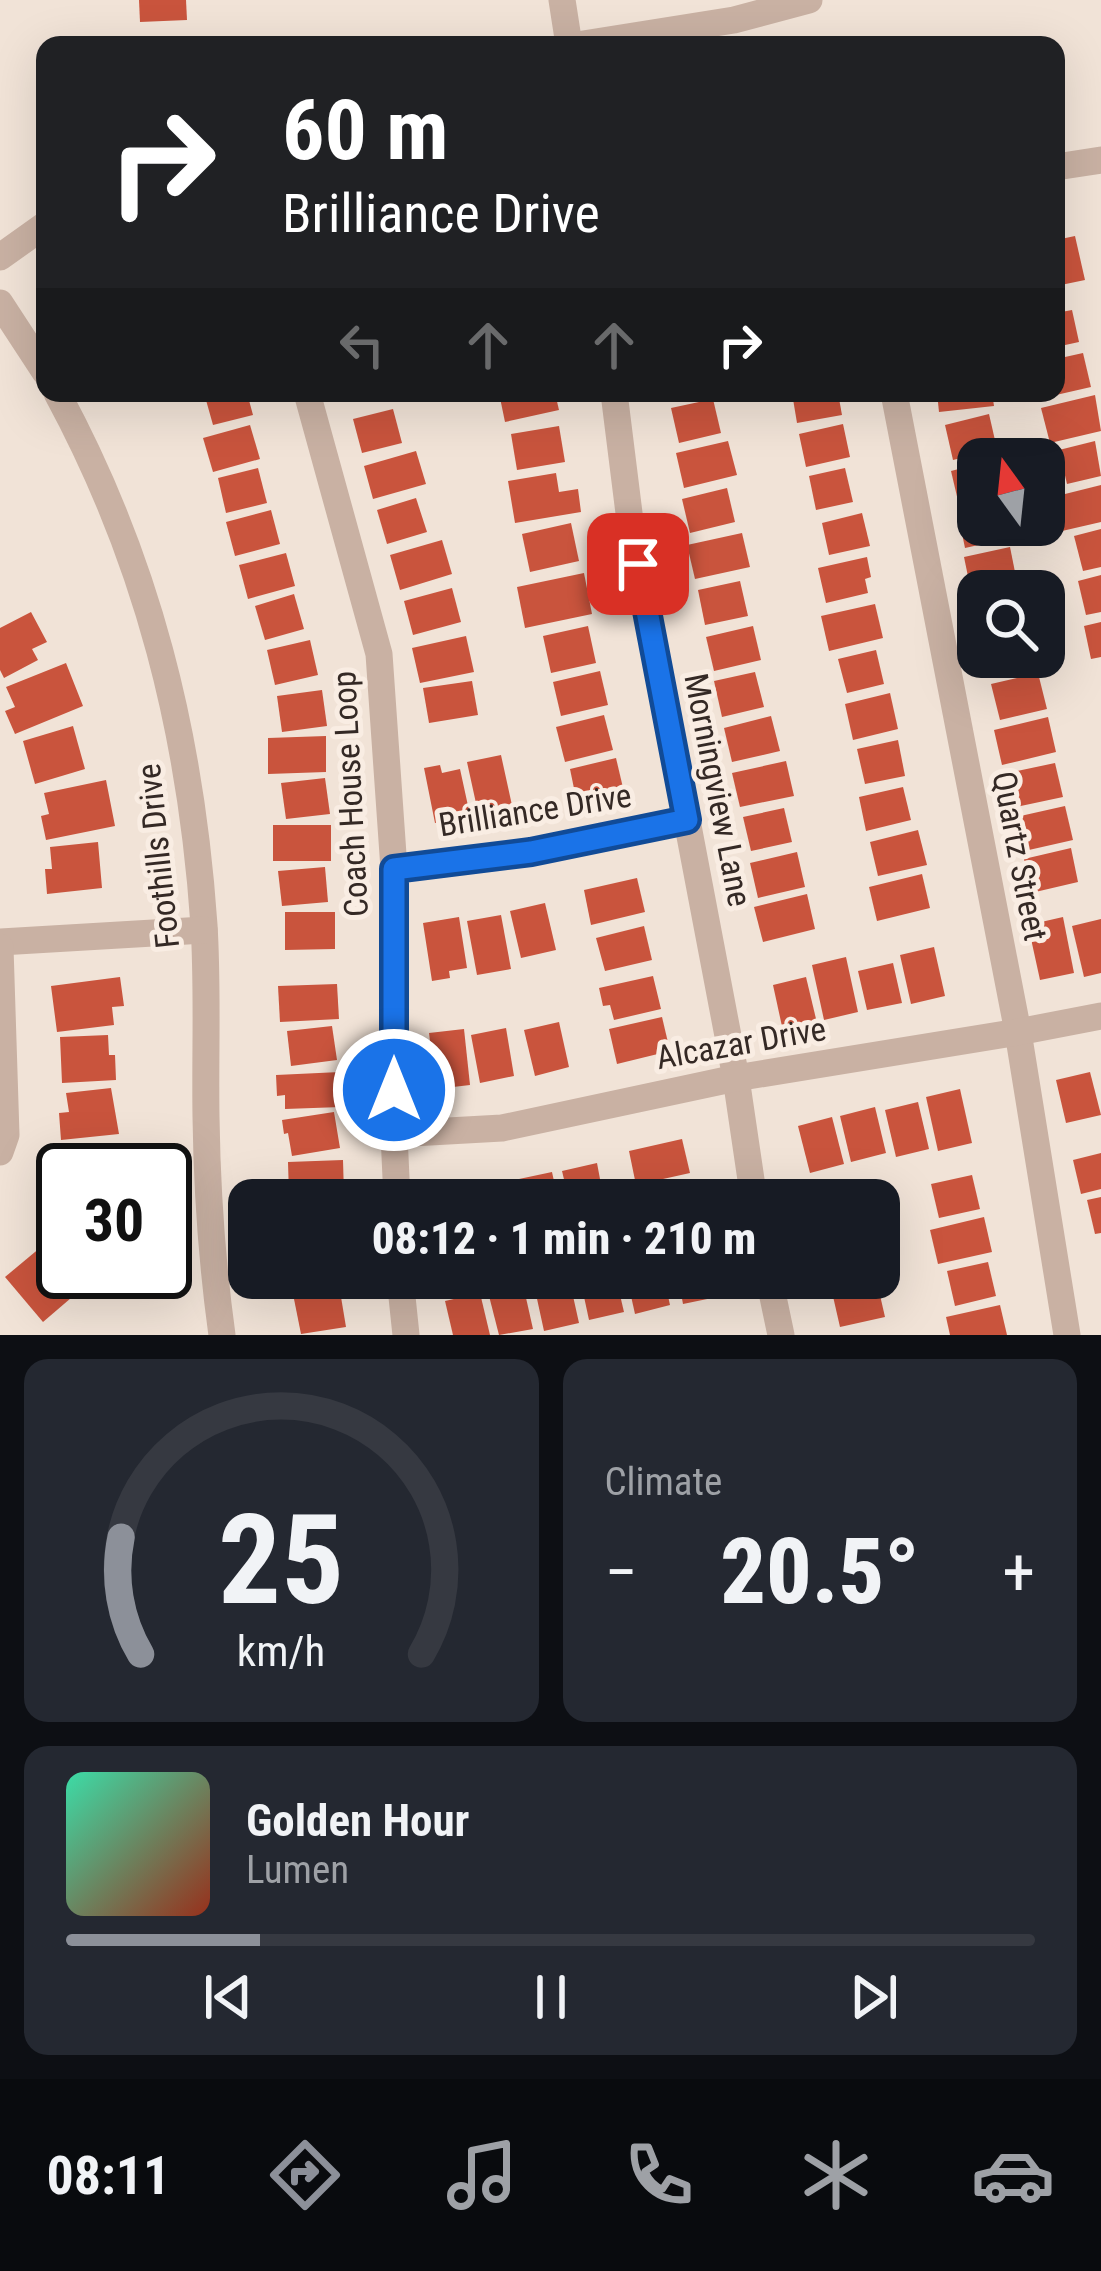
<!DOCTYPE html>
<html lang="en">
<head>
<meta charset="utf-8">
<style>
  body { margin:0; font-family:"Roboto Condensed",sans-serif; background:#242831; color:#f1f3f6; height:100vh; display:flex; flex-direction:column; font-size:45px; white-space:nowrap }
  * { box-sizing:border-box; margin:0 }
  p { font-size:39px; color:#9ea1a6 }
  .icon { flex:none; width:66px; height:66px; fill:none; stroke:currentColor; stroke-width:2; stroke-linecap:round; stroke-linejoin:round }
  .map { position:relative; height:1335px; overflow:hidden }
  .sheet { display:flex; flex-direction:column; gap:24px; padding:24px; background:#0d0f14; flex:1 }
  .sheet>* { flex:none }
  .banner { position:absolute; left:36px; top:36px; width:1029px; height:366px; border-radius:24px; box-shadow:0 12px 48px #0002; background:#202124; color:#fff; overflow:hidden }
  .needle { width:78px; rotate:345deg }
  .tools { position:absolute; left:957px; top:438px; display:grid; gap:24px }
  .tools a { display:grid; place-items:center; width:108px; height:108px; border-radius:24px; background:#171b24; box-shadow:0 12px 48px #0002; font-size:60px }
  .speed { position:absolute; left:36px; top:1143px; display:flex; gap:24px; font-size:60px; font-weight:700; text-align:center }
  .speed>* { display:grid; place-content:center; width:156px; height:156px; border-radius:50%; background:#171b24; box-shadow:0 12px 48px #0002; line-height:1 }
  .speed .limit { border:6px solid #111; border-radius:18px; background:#fff; color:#111 }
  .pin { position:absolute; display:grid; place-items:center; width:102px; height:102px; color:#fff; margin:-51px; border-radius:24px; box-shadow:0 6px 18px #0006 }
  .me { position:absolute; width:132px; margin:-66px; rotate:0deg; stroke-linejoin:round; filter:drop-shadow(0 0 9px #0008) }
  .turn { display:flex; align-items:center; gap:42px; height:252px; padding:0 48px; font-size:54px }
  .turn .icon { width:156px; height:156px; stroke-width:2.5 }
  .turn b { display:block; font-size:84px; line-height:102px }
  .lanes { display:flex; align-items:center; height:114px; padding:0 48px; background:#0003; justify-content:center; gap:60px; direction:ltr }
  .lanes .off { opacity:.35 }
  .big { font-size:90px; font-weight:800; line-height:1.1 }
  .sheet .tile { flex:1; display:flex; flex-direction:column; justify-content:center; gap:18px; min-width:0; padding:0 42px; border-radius:24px; background:#242831 }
  .sheet .dial { align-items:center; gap:0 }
  .dial svg { height:312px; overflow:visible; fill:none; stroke:#363941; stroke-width:7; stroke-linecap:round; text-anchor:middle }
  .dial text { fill:#f1f3f6; stroke:none }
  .song { display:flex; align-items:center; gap:36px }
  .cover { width:144px; height:144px; border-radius:18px; background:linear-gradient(135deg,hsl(160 70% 55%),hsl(10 70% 35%)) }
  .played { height:12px; border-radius:6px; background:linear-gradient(90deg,#8c9099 20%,#363941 20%) }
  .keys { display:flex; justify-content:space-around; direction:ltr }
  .heat { display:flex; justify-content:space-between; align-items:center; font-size:66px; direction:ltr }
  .sheet .tiles { flex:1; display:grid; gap:24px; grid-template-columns:1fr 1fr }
  .tile:last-child { grid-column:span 2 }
  .trip { position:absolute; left:228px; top:1179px; width:672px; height:120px; border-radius:24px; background:#171b24; box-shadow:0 12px 48px #0002; font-weight:800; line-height:120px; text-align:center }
  .tab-bar { display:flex; height:192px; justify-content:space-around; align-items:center; background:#090b0e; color:#9ea1a6 }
  .tab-bar .icon { width:84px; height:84px }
  .tab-bar .active { color:#8c9099 }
  .tab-bar b { font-size:54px; color:#f1f3f6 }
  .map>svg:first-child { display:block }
</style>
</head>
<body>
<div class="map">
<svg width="1101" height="1335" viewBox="0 0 1101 1335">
  <rect width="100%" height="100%" fill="#f1e3d7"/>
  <g fill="#c9543d">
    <polygon points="139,0 186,0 187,20 140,22"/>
    <polygon points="1075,236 1085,280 1056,286 1056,240"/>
    <polygon points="1072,310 1079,342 1056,347 1056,313"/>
    <polygon points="1083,353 1091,387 1056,395 1056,359"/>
    <polygon points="204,393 247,393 253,415 213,425"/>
    <polygon points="499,393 555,393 559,410 505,422"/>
    <polygon points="792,393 838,393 842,415 797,423"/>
    <polygon points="937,393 992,393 994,406 939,412"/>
    <polygon points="1095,395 1101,431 1050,443 1041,408"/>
    <polygon points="713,399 721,433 679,443 671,408"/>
    <polygon points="393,409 402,443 362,453 353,419"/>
    <polygon points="989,414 997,449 953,460 945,425"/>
    <polygon points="843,424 850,457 806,467 799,434"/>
    <polygon points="250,425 260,459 213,472 203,438"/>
    <polygon points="559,426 565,462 517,470 511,434"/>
    <polygon points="728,441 737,475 684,488 676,453"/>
    <polygon points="1095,441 1101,476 1067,484 1059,450"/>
    <polygon points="416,451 426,484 373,499 364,466"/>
    <polygon points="978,464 978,500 959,505 951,471"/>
    <polygon points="258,468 267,503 226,513 218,478"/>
    <polygon points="845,468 853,502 816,510 809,476"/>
    <polygon points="556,473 559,492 578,489 581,512 515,523 508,481"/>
    <polygon points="1101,485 1101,522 1062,531 1053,497"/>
    <polygon points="727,488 735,522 690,533 682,499"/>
    <polygon points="416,498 427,532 387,544 377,510"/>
    <polygon points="978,509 978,525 1016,525 1019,536 965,548 958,514"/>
    <polygon points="271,510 280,544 235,556 226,522"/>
    <polygon points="862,513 870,546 829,555 822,523"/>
    <polygon points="571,523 579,561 530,572 522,534"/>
    <polygon points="1101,529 1101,567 1083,571 1074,536"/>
    <polygon points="742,533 750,567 695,579 687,545"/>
    <polygon points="442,540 452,574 400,590 390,555"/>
    <polygon points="1010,547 1017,582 971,591 964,557"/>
    <polygon points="286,553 295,586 248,599 239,565"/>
    <polygon points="867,557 871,577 865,579 868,593 826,603 818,568"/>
    <polygon points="584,573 592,614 525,628 517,587"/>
    <polygon points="1101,575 1101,612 1086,615 1078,581"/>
    <polygon points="740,581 748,616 705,625 698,590"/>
    <polygon points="452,588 461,622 413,635 404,601"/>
    <polygon points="294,594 304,629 265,640 255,606"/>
    <polygon points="875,604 883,638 829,651 821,616"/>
    <polygon points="31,612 47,642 32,649 38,660 4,678 0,670 0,628"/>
    <polygon points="1101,622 1101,657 1091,659 1084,626"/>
    <polygon points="588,626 596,663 551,673 543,636"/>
    <polygon points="753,626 761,660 714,671 706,637"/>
    <polygon points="466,636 474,672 420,683 412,648"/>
    <polygon points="310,640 318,675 275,685 267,650"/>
    <polygon points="876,650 884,684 847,693 838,659"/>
    <polygon points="982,657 1039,657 1040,665 986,678"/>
    <polygon points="66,663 83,706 15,734 5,711 15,707 6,687"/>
    <polygon points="600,671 608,705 561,716 553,682"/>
    <polygon points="755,672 764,707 722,717 714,681"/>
    <polygon points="1038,673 1047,709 1000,720 991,684"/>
    <polygon points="472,681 478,715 429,723 423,688"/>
    <polygon points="322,690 327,726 282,732 277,696"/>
    <polygon points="890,693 898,729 853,740 845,704"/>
    <polygon points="604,715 613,750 565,762 556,727"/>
    <polygon points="771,716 780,751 732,762 724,728"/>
    <polygon points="1048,717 1056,752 1002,765 994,730"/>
    <polygon points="73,726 85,769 35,784 23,741"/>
    <polygon points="326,736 326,772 268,774 268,738"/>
    <polygon points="898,740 905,776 865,784 857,749"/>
    <polygon points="501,755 513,810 479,817 467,762"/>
    <polygon points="616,758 624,792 577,803 570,769"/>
    <polygon points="786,761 794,796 740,807 732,773"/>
    <polygon points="1055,763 1063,797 1016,807 1008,773"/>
    <polygon points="440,765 442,773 460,769 470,815 435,823 424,768"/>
    <polygon points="325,778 330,814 286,819 281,783"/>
    <polygon points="106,780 115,826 46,840 41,816 49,814 44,793"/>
    <polygon points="903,787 911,820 866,831 859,797"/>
    <polygon points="1065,806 1073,840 1020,852 1012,818"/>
    <polygon points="784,808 792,842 751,851 743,817"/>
    <rect x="273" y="825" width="58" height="36"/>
    <polygon points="918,830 927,865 878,876 870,842"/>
    <polygon points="98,842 102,888 47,894 45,869 52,869 50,847"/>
    <polygon points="1071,848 1078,882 1031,893 1024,859"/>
    <polygon points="797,852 805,887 758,898 750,863"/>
    <polygon points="325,867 328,902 282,906 278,871"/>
    <polygon points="922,874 930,908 877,921 869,887"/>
    <polygon points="637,878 645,912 591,925 584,890"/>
    <polygon points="807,894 815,929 763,942 754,907"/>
    <polygon points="545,903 556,950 521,958 510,911"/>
    <polygon points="285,912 335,912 335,949 285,950"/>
    <polygon points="501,915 511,969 477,975 467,921"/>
    <polygon points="459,917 467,968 449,971 450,978 432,981 423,923"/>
    <polygon points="1063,917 1074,973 1040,980 1028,925"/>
    <polygon points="1101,919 1101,973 1084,977 1072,926"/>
    <polygon points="644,926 652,960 605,971 596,938"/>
    <polygon points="934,947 945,996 911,1004 900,955"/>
    <polygon points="846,957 858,1012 824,1020 812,965"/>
    <polygon points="893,963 902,1003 867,1010 858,971"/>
    <polygon points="653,976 661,1009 614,1020 610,1005 603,1006 599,988"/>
    <polygon points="120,977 124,1006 112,1007 114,1025 57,1032 51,986"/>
    <polygon points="806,977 817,1023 783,1031 773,985"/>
    <polygon points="337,984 339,1019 280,1022 278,986"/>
    <polygon points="662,1017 670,1051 617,1064 609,1029"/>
    <polygon points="559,1022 569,1067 535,1076 524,1030"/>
    <polygon points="332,1026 337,1060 291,1066 287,1031"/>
    <polygon points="506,1028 514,1076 480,1083 471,1035"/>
    <polygon points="464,1029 470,1085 436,1089 429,1033"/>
    <polygon points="108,1035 109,1055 115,1055 116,1080 62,1083 60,1037"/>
    <polygon points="340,1072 341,1107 285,1109 285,1095 277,1096 276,1075"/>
    <polygon points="1090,1072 1101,1115 1066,1123 1056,1080"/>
    <polygon points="111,1088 119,1134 61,1140 59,1113 69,1112 66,1093"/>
    <polygon points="960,1089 972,1143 938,1151 926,1097"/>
    <polygon points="918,1102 929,1149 896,1157 885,1110"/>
    <polygon points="875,1107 886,1153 851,1162 840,1116"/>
    <polygon points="334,1112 340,1148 292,1156 288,1133 284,1134 282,1120"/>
    <polygon points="832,1117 844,1164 810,1173 798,1126"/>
    <polygon points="682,1139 690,1173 636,1185 629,1151"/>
    <polygon points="121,1143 122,1170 62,1170 60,1147"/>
    <polygon points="1101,1153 1101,1189 1081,1194 1073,1160"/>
    <polygon points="343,1160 344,1195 289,1196 288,1162"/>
    <polygon points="597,1163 604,1200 569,1200 562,1171"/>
    <polygon points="552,1172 558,1200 523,1200 519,1179"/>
    <polygon points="972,1175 980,1209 939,1218 931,1184"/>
    <polygon points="510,1181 513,1200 477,1200 475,1187"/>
    <polygon points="697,1181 702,1200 655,1200 653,1191"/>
    <polygon points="1101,1197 1101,1233 1095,1234 1087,1200"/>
    <polygon points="984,1217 992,1252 938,1264 930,1230"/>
    <polygon points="41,1247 78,1292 43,1322 5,1277"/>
    <polygon points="988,1262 996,1296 955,1306 947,1271"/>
    <polygon points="552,1278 569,1278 579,1323 544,1331 534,1285 553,1280"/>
    <polygon points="580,1278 616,1278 624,1312 589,1320"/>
    <polygon points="627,1278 664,1278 670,1305 635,1314"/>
    <polygon points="678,1278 713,1278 717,1297 683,1304"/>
    <polygon points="522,1280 533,1329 499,1335 487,1288"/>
    <polygon points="877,1282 885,1317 840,1327 832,1292"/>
    <polygon points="340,1291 346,1327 301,1334 294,1299"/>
    <polygon points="480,1293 490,1335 453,1335 445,1301"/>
    <polygon points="1000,1305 1007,1335 950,1335 946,1317"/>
  </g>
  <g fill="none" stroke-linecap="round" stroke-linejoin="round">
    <g stroke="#c9b1a3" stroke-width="27">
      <polyline points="562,0 569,45"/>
      <polyline points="577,45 734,20 809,0"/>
      <polyline points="1056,167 1101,160"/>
      <polyline points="0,257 45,225"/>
      <polyline points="0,303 45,372"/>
      <path d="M57,393C148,561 191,735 204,925C208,989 205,1053 206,1117C207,1189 212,1263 222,1335"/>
      <polyline points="307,393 379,654 394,869 394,1134 397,1200"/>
      <polyline points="614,393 630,521 736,1078 754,1200"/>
      <polyline points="894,393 1018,1032 1067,1335"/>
      <polyline points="394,869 531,852 687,820"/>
      <polyline points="0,942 204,930"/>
      <polyline points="0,947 6,1135 0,1152"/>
      <polyline points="394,1134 502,1128 736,1078 1018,1032 1101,1016"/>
      <polyline points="400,1278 406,1335"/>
      <polyline points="769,1278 781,1335"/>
    </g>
  </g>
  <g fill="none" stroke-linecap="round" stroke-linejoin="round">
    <g stroke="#114b97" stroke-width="30">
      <polyline id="route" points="394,1090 394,869 531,852 687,820 638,564"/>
    </g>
    <use href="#route" stroke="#1a73e8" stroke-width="21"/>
  </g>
  <g text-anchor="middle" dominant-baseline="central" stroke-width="10" stroke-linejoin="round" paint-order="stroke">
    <g font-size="33" fill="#342925" stroke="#f9ede3">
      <text transform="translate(718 790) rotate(79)">Morningview Lane</text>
      <text transform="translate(350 794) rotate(-93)">Coach House Loop</text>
      <text transform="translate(535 810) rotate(-9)">Brilliance Drive</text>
      <text transform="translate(158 856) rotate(-96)">Foothills Drive</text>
      <text transform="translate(1020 856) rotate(79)">Quartz Street</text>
      <text transform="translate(741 1043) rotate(-10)">Alcazar Drive</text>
    </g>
  </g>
</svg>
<div class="tools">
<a><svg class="needle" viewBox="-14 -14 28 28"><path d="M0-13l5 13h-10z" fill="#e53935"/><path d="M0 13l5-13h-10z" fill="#9ea1a6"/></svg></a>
<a><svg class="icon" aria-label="search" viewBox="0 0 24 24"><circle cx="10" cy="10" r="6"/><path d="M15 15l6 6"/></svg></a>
</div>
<div class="speed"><div class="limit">30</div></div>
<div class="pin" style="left:638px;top:564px;background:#d93025"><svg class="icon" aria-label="arrive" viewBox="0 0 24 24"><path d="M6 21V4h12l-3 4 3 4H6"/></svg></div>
<svg class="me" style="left:394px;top:1090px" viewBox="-20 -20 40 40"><circle r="17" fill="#1a73e8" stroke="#fff" stroke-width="3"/><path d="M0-11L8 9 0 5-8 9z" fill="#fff"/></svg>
<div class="trip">08:12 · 1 min · 210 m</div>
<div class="banner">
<div class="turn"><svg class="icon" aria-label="right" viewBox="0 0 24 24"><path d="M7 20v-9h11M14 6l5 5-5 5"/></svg><div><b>60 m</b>Brilliance Drive</div></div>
<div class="lanes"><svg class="icon off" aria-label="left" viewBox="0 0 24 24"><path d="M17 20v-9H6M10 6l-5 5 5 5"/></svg><svg class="icon off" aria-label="ahead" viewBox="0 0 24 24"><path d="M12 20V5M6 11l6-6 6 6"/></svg><svg class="icon off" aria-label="ahead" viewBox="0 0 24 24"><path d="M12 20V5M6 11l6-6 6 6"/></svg><svg class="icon" aria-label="right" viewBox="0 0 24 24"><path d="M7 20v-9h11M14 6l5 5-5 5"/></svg></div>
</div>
</div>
<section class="sheet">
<div class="tiles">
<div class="tile dial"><svg viewBox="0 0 100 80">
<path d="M14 69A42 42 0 1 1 86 69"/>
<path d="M14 69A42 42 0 0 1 9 39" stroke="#8c9099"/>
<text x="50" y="56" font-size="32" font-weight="700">25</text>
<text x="50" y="72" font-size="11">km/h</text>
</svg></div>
<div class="tile"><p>Climate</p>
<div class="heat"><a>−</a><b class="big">20.5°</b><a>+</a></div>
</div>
<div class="tile">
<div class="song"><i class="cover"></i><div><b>Golden Hour</b><p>Lumen</p></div></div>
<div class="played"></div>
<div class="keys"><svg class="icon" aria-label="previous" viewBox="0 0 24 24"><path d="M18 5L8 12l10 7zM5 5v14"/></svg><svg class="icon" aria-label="pause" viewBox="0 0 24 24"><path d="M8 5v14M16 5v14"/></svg><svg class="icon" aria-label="next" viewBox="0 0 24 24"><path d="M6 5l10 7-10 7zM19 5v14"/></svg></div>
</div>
</div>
</section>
<nav class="tab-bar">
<b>08:11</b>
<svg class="icon active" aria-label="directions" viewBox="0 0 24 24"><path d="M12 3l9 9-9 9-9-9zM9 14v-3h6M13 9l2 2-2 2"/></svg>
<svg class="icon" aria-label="music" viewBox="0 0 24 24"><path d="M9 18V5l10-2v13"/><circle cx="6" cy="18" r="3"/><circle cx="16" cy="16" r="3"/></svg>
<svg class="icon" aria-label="phone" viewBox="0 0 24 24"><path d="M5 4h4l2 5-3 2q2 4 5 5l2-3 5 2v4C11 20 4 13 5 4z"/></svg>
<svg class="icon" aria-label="climate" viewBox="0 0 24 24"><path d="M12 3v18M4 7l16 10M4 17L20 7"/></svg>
<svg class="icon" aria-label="car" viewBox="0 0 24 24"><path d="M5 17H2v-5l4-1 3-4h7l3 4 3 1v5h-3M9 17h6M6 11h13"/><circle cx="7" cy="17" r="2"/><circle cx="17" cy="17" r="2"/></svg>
</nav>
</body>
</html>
